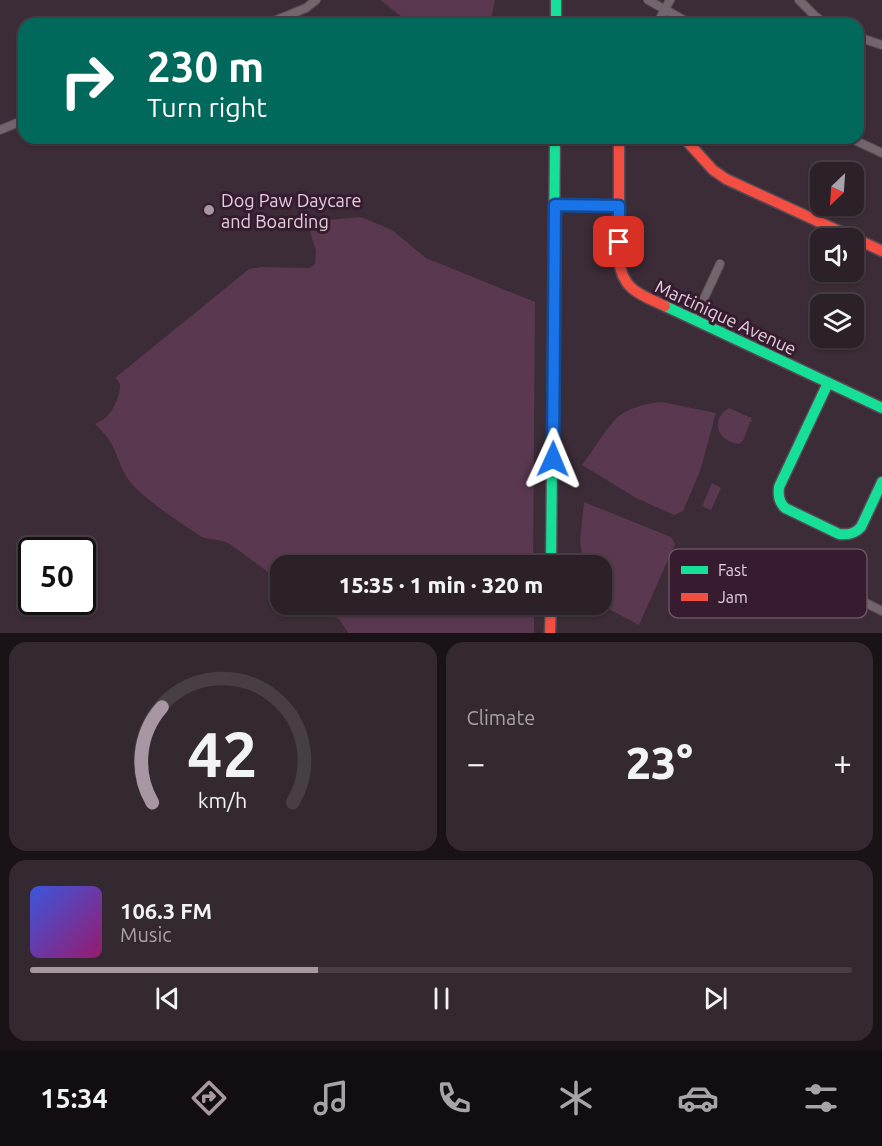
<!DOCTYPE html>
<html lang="en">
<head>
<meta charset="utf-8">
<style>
  body { margin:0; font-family:Ubuntu,sans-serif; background:#352931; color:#f1f3f6; height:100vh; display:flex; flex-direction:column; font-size:22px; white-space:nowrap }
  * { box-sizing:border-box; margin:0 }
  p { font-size:20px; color:#a7a3a8 }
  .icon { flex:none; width:33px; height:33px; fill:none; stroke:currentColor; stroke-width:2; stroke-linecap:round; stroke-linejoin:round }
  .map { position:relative; height:633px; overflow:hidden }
  .drawer { display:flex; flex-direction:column; gap:9px; padding:9px; background:#191217; flex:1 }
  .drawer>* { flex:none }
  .top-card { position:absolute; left:18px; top:18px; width:846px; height:126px; border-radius:18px; box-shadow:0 2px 4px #0004,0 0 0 2px #483e46; background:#00695c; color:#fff; overflow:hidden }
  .needle { width:39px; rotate:205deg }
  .buttons { position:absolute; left:810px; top:162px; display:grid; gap:12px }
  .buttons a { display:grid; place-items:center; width:54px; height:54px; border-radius:12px; background:#2d2129; box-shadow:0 2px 4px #0004,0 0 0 2px #483e46; font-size:30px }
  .speed { position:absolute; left:18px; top:537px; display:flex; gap:12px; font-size:30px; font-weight:700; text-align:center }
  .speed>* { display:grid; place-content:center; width:78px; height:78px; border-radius:50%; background:#2d2129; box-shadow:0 2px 4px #0004,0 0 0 2px #483e46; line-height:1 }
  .speed .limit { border:3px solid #111; border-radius:9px; background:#fff; color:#111 }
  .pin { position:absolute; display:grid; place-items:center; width:51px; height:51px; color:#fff; margin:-26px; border-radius:12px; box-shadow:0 3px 9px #0006 }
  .me { position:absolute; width:66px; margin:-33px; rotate:1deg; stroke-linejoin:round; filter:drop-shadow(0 0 4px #0008) }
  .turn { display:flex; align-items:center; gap:21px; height:126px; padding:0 30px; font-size:27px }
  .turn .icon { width:78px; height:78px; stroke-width:2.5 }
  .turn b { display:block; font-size:42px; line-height:51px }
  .big { font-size:45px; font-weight:800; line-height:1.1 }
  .drawer .widget { flex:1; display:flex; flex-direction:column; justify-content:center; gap:9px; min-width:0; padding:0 21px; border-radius:18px; background:#352931 }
  .drawer .dial { align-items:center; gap:0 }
  .dial svg { height:156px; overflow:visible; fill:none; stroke:#483e46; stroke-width:7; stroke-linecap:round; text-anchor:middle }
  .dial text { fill:#f1f3f6; stroke:none }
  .song { display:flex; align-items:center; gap:18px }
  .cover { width:72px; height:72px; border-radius:9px; background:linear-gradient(135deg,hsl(230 70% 55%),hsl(320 70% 35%)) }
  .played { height:6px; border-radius:3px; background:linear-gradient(90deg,#a896a2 35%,#483e46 35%) }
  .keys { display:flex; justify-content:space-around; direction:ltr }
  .heat { display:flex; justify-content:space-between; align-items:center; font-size:33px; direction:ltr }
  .drawer .tiles { flex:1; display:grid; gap:9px; grid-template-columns:1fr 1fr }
  .widget:last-child { grid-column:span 2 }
  .trip { position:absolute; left:270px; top:555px; width:342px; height:60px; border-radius:18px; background:#2d2129; box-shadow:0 2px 4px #0004,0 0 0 2px #483e46; font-weight:800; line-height:60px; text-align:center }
  .menu { display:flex; height:96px; justify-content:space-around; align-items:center; background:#120d10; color:#a7a3a8 }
  .menu .icon { width:42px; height:42px }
  .menu .on { color:#a896a2 }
  .menu b { font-size:27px; color:#f1f3f6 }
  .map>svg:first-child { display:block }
</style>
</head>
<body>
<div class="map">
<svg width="882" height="633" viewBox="0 0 882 633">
  <rect width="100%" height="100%" fill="#3c2c37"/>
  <g fill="#593850">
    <polygon points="380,0 495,0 490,24 411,24"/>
    <path d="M361,217L392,230L426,258L535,302L533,565L280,566V581L230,544C221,539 211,540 202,537C181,523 148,502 131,483C121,471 118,455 110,441C106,435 100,429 95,424C98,422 101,421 104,419C112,413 120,397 120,386C120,382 118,381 115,378L249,269L261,267L310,268L315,264L316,251L307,222Z"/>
    <path d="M662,402L716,413L700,471L683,511L674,515L636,498L582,465C593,451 602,434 614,421C624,409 646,403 662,402Z"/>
    <path d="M729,408L749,417H751L752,422H750L743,441L739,444C718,442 709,420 729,408Z"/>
    <polygon points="712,483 721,488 711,510 702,506"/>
    <polygon points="584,502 671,537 675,544 639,625 603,606 602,603 602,566 584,565 580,541"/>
    <polygon points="316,605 534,605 534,633 348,633 340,620"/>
  </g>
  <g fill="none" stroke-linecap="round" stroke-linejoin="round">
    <g stroke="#584953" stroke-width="10">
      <g id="street">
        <polyline points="648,0 691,24"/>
        <polyline points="799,0 815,16 826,24"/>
        <polyline points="267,24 306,8 316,0"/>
        <polyline points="657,24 670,0"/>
        <polyline points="858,37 882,45"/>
        <polyline points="0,130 24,120"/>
        <polyline points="850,138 882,153"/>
        <polyline points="555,205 619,206"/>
        <polyline points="694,320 720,264"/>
        <polyline points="858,599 882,611"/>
      </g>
    </g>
    <g stroke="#584953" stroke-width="13">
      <g id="fast">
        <polyline points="556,0 556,24"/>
        <polyline points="665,306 882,408"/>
        <path d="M828,383L779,487C778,496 779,502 785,508L839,534C848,535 855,534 861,527L882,482"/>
        <polyline points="551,566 555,138"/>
      </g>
    </g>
    <g stroke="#584953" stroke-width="13">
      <g id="jam">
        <path d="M619,138V260C622,290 641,295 665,306"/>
        <polyline points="684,138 713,170 726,179 882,251"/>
        <polyline points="550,633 551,604"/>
      </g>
    </g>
    <use href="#street" stroke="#72656d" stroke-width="8"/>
    <use href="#fast" stroke="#16e098" stroke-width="10"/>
    <use href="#jam" stroke="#f24e42" stroke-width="10"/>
  </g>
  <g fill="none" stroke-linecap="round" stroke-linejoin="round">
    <g stroke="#114b97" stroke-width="15">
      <polyline id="route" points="553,459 555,205 619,206 619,242"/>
    </g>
    <use href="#route" stroke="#1a73e8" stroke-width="10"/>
  </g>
  <circle fill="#a896a2" stroke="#371c30" stroke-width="2" cx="209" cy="210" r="6"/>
  <g text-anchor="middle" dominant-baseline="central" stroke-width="6" stroke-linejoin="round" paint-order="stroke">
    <g font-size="18" fill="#e2cfdc" stroke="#371c30" text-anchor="start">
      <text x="221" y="200">Dog Paw Daycare<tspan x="221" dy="21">and Boarding</tspan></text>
    </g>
    <g font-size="18" fill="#e2cfdc" stroke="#371c30">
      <text transform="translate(726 317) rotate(25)">Martinique Avenue</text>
    </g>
  </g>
  <rect x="669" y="549" width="198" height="69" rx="9" fill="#371c30" stroke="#6a5264" stroke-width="1.5"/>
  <rect x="681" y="566" width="27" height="8" fill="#16e098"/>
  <rect x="681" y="593" width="27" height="8" fill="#f24e42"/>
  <g font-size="16" fill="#e2cfdc">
    <text x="718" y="576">Fast</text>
    <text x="718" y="603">Jam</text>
  </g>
</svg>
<div class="buttons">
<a><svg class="needle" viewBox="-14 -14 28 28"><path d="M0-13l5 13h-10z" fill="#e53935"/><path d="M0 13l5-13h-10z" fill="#a7a3a8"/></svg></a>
<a><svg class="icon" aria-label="sound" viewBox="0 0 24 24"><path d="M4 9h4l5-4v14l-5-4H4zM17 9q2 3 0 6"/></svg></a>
<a><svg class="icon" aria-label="layers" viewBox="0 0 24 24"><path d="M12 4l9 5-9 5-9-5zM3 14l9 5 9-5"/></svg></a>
</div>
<div class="speed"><div class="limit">50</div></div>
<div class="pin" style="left:619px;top:242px;background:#d93025"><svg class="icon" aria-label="arrive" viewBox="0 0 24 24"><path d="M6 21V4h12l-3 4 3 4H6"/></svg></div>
<svg class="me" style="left:553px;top:459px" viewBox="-20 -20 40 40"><path d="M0-17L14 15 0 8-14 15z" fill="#1a73e8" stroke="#fff" stroke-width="4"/></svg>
<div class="trip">15:35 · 1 min · 320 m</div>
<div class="top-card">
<div class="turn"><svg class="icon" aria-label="right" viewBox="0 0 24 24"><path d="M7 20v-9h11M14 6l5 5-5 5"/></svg><div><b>230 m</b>Turn right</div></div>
</div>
</div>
<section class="drawer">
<div class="tiles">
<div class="widget dial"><svg viewBox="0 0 100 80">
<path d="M14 69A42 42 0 1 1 86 69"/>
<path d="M14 69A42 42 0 0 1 19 20" stroke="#a896a2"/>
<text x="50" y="56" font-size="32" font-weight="700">42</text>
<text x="50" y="72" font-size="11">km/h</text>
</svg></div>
<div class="widget"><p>Climate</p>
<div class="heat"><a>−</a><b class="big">23°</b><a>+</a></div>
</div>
<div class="widget">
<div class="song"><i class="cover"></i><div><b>106.3 FM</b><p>Music</p></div></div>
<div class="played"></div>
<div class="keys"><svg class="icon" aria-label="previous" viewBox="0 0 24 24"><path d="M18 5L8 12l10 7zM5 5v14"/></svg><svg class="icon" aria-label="pause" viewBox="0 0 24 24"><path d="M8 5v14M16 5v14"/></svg><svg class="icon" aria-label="next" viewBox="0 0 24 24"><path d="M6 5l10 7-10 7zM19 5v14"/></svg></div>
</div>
</div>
</section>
<nav class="menu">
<b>15:34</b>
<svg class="icon on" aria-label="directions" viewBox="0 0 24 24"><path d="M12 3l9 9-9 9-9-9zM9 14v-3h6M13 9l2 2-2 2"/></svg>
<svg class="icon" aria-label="music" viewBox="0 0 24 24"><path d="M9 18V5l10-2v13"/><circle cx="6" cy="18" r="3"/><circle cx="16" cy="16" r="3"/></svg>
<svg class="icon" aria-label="phone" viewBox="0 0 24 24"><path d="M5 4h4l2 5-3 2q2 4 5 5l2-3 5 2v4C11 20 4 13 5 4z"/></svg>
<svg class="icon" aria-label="climate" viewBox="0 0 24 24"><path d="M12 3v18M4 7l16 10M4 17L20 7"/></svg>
<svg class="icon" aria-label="car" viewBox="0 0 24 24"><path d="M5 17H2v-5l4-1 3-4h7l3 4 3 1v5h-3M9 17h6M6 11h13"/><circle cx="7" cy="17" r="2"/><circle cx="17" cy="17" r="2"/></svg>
<svg class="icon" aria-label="filters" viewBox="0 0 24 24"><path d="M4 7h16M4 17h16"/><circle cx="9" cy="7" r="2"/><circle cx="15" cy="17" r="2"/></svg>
</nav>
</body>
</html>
